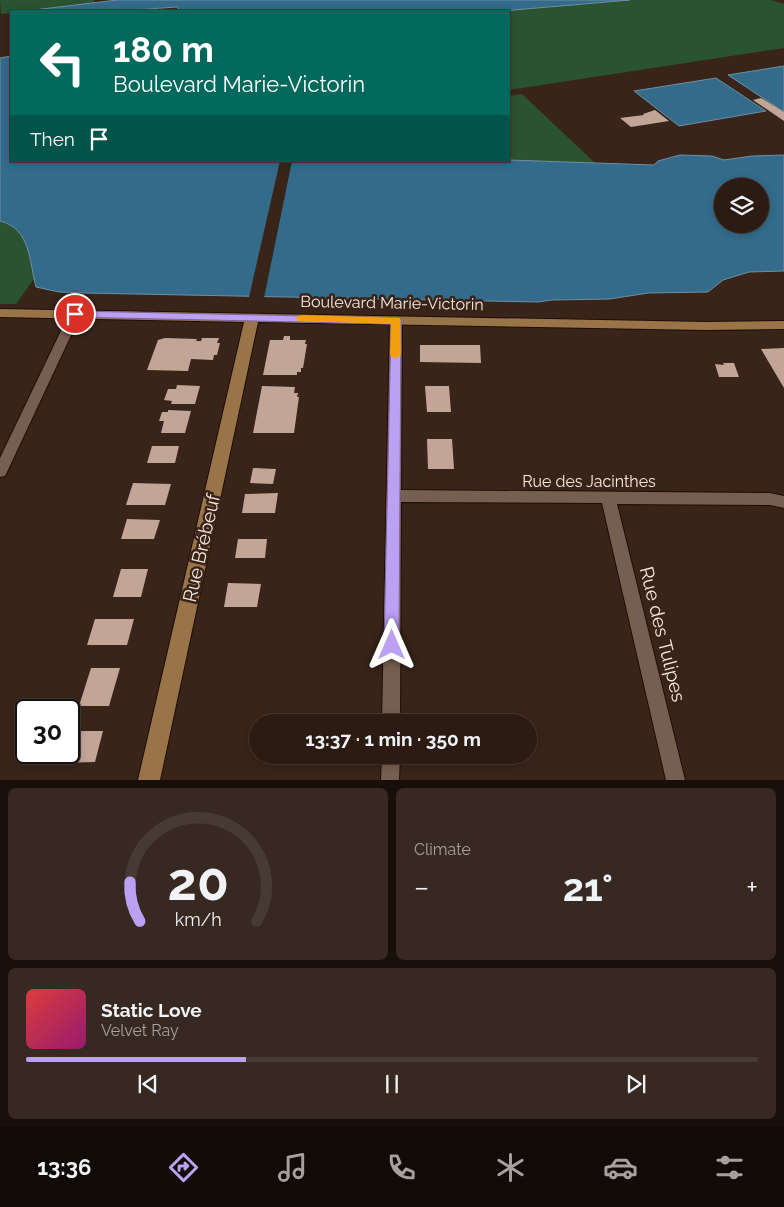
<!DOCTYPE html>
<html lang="en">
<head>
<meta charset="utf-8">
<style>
  body { margin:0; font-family:Raleway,sans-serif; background:#372821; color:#f1f3f6; height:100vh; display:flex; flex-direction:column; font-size:19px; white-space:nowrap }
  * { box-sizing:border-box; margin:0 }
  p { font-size:16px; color:#a6a1a0 }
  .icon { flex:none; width:28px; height:28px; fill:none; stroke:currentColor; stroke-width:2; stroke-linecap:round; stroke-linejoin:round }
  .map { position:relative; height:780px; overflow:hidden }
  .drawer { display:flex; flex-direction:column; gap:8px; padding:8px; background:#180f0a; flex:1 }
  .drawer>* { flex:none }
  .banner { position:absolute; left:10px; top:10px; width:500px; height:152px; border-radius:0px; box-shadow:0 2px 8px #0003,0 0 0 1px #473933; background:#00695c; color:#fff; overflow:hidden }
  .controls { position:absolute; left:714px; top:178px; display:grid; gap:10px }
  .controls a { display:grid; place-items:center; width:55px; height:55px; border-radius:50%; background:#2b1b13; box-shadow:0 2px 8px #0003,0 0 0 1px #473933; font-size:25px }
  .speed { position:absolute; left:15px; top:699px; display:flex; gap:10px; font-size:25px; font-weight:700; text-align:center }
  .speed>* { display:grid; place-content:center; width:65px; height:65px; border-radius:50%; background:#2b1b13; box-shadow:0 2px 8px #0003,0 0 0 1px #473933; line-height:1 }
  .speed .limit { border:2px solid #111; border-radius:8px; background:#fff; color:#111 }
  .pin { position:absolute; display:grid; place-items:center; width:42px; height:42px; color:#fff; margin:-21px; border:2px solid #fff; border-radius:50%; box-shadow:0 1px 5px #0007 }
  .me { position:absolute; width:55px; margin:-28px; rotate:0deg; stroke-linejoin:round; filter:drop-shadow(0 0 4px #0008) }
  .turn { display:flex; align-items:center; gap:18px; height:105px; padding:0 20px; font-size:22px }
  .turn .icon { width:65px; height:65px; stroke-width:2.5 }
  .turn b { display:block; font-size:35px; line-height:42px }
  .then { display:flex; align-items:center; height:48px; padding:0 20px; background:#0003; gap:10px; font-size:19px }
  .big { font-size:38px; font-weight:700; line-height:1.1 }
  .drawer .tile { flex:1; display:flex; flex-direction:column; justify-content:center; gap:8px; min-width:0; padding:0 18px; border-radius:8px; background:#372821 }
  .drawer .dial { align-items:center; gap:0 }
  .dial svg { height:130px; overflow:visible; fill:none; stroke:#473933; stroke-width:7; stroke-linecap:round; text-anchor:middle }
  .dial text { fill:#f1f3f6; stroke:none }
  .song { display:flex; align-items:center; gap:15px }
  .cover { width:60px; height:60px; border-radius:8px; background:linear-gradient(135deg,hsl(0 70% 55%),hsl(320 70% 35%)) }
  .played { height:5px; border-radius:2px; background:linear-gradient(90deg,#bca0f2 30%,#473933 30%) }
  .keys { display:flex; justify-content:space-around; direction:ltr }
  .heat { display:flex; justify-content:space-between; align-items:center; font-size:28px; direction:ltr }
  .drawer .tiles { flex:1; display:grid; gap:8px; grid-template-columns:1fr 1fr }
  .tile:last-child { grid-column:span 2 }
  .trip { position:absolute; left:249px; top:714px; width:288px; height:50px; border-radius:25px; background:#2b1b13; box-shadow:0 2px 8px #0003,0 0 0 1px #473933; font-weight:700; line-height:50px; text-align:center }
  .menu { display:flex; height:80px; justify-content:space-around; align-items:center; background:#110b08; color:#a6a1a0 }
  .menu .icon { width:35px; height:35px }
  .menu .active { color:#bca0f2 }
  .menu b { font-size:22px; color:#f1f3f6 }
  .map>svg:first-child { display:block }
</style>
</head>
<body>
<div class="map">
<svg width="784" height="780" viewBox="0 0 784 780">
  <rect width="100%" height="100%" fill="#392419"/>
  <g fill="#2a5330">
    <polygon points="0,0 94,0 95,3 1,14"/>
    <polygon points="630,0 771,0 784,4 784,48 509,90 509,11 503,11"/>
    <polygon points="522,94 596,164 509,160 509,96"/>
    <path d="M0,221C28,228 29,255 34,279L16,304H0Z"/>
  </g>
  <g fill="#346b8a" stroke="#6e90a4" fill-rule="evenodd">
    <polygon points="117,0 630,0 502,11 171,11 179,10 177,7 119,11 25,11"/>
    <path d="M11,56V161L509,160L654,165L658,161L680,155L712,156L724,160L752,156L784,155V271L749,272L723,280L708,292L648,293L610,299L552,300L538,302L85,293L59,292L36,287C29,261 31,229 0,221V58ZM722,186H760V224H722Z"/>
    <polygon points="784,66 784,112 728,75"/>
    <polygon points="716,78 766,111 679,126 634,91"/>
  </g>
  <polygon fill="#392419" points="280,161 292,161 264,298 249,297"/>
  <g fill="#c1a698">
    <polygon points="761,98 784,112 784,121 753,100"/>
    <polygon points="655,110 669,121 631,127 620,118 644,115 643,114"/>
    <polygon points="284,336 290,336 290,340 306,340 305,344 307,344 303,368 301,368 301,372 297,372 297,375 263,375 270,340 283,340"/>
    <polygon points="165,338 197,339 196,341 201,341 202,338 219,338 217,343 220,343 217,355 214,355 213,360 191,359 188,371 147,370 158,340"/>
    <polygon points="420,345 480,345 481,363 420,362"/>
    <polygon points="784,348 784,388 761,349"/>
    <polygon points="723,363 734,363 739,377 719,377 715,364 724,365"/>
    <polygon points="177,385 200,386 195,404 171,404 172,401 164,400 168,389 176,389"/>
    <polygon points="262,386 295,387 294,393 298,393 297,397 299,397 294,433 253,433"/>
    <polygon points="425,386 449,386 451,412 427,412"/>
    <polygon points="168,410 191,411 185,433 161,433 164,421 159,421 162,412 168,412"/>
    <polygon points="427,439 452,439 454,469 428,469"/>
    <polygon points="152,446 179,446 175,463 147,463"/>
    <polygon points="253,468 276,469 273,484 250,483"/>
    <polygon points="133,483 171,484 165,505 126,505"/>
    <polygon points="278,493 275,513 242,513 245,494"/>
    <polygon points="127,519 160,520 154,539 121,539"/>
    <polygon points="238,539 267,539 265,558 235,558"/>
    <polygon points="121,569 148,569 141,597 113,597"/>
    <polygon points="228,583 261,584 257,607 224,607"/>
    <polygon points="95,619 134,619 127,645 87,645"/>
    <polygon points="91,668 120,668 109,706 79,706"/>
    <polygon points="69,731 103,731 95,762 58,763 61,752 69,752"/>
  </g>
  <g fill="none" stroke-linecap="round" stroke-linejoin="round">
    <g stroke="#1f0d04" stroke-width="2">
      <g id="street">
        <polygon points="75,310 81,314 7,472 5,476 0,477 0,458 69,314"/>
        <polygon points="396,316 402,320 401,490 770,493 784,496 784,508 770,505 617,504 685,780 666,780 602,503 401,502 400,722 382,722 390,320"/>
        <polygon points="382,755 400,755 399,780 381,780"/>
      </g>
    </g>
    <g stroke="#1f0d04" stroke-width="2">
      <polygon id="secondary" points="0,309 706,322 784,321 784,329 706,330 258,322 160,780 138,780 244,322 0,317"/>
    </g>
    <use href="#street" fill="#765e51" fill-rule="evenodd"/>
    <use href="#secondary" fill="#9a7449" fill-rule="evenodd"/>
  </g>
  <polygon fill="#bca0f2" stroke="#7a689d" points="75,311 400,318 401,320 399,645 397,650 392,652 387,650 384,645 391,324 71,317 70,314 71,312"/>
  <polygon fill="#f59e0b" points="302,315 400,318 401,355 395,359 390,355 391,324 298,321 296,318 298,316"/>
  <g text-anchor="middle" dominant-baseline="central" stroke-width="5" stroke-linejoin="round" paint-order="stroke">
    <g font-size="16" fill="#f6e8e0" stroke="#392419">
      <text transform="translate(392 303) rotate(1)">Boulevard Marie-Victorin</text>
      <text x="589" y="481">Rue des Jacinthes</text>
    </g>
    <g font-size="19" fill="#f6e8e0" stroke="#392419">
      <text transform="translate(201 548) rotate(-77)">Rue Brébeuf</text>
      <text transform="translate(663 634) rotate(76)">Rue des Tulipes</text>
    </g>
  </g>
</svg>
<div class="controls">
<a><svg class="icon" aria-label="layers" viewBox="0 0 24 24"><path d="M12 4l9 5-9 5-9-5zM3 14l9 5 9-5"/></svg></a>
</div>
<div class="speed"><div class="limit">30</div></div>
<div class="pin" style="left:75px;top:314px;background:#d93025"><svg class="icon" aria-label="arrive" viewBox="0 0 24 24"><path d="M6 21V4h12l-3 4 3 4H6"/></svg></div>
<svg class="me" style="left:392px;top:645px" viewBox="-20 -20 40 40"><path d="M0-17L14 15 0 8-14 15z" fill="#bca0f2" stroke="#fff" stroke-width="4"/></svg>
<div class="trip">13:37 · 1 min · 350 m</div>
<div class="banner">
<div class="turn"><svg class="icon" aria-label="left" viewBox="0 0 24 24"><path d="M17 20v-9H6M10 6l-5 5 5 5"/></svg><div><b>180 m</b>Boulevard Marie-Victorin</div></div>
<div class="then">Then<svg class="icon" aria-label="arrive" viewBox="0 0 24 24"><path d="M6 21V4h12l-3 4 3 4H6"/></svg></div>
</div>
</div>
<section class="drawer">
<div class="tiles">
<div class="tile dial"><svg viewBox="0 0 100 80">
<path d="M14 69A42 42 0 1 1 86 69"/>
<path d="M14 69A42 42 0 0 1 8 45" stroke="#bca0f2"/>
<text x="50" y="56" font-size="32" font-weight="700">20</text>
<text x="50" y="72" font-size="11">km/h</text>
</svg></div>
<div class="tile"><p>Climate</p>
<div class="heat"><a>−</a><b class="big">21°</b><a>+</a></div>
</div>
<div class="tile">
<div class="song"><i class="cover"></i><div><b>Static Love</b><p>Velvet Ray</p></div></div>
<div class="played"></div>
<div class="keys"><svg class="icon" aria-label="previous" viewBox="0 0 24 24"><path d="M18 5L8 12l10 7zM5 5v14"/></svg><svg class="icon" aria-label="pause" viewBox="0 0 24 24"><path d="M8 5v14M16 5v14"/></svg><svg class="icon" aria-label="next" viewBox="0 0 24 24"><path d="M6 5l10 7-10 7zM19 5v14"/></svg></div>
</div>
</div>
</section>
<nav class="menu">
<b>13:36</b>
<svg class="icon active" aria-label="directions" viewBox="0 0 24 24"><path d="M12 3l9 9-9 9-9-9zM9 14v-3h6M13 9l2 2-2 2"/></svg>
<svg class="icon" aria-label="music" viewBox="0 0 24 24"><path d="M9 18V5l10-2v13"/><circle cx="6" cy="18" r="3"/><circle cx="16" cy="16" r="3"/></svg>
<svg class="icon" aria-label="phone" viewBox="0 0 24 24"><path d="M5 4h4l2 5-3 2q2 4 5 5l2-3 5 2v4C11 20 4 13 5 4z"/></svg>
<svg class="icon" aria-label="climate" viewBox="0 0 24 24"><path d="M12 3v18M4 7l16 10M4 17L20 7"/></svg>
<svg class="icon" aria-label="car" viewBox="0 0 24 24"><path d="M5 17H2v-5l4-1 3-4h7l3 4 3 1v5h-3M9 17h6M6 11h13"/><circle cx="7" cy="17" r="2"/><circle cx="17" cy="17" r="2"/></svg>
<svg class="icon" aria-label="filters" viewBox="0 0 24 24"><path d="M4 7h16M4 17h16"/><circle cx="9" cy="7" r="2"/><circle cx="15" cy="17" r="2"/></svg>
</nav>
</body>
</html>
